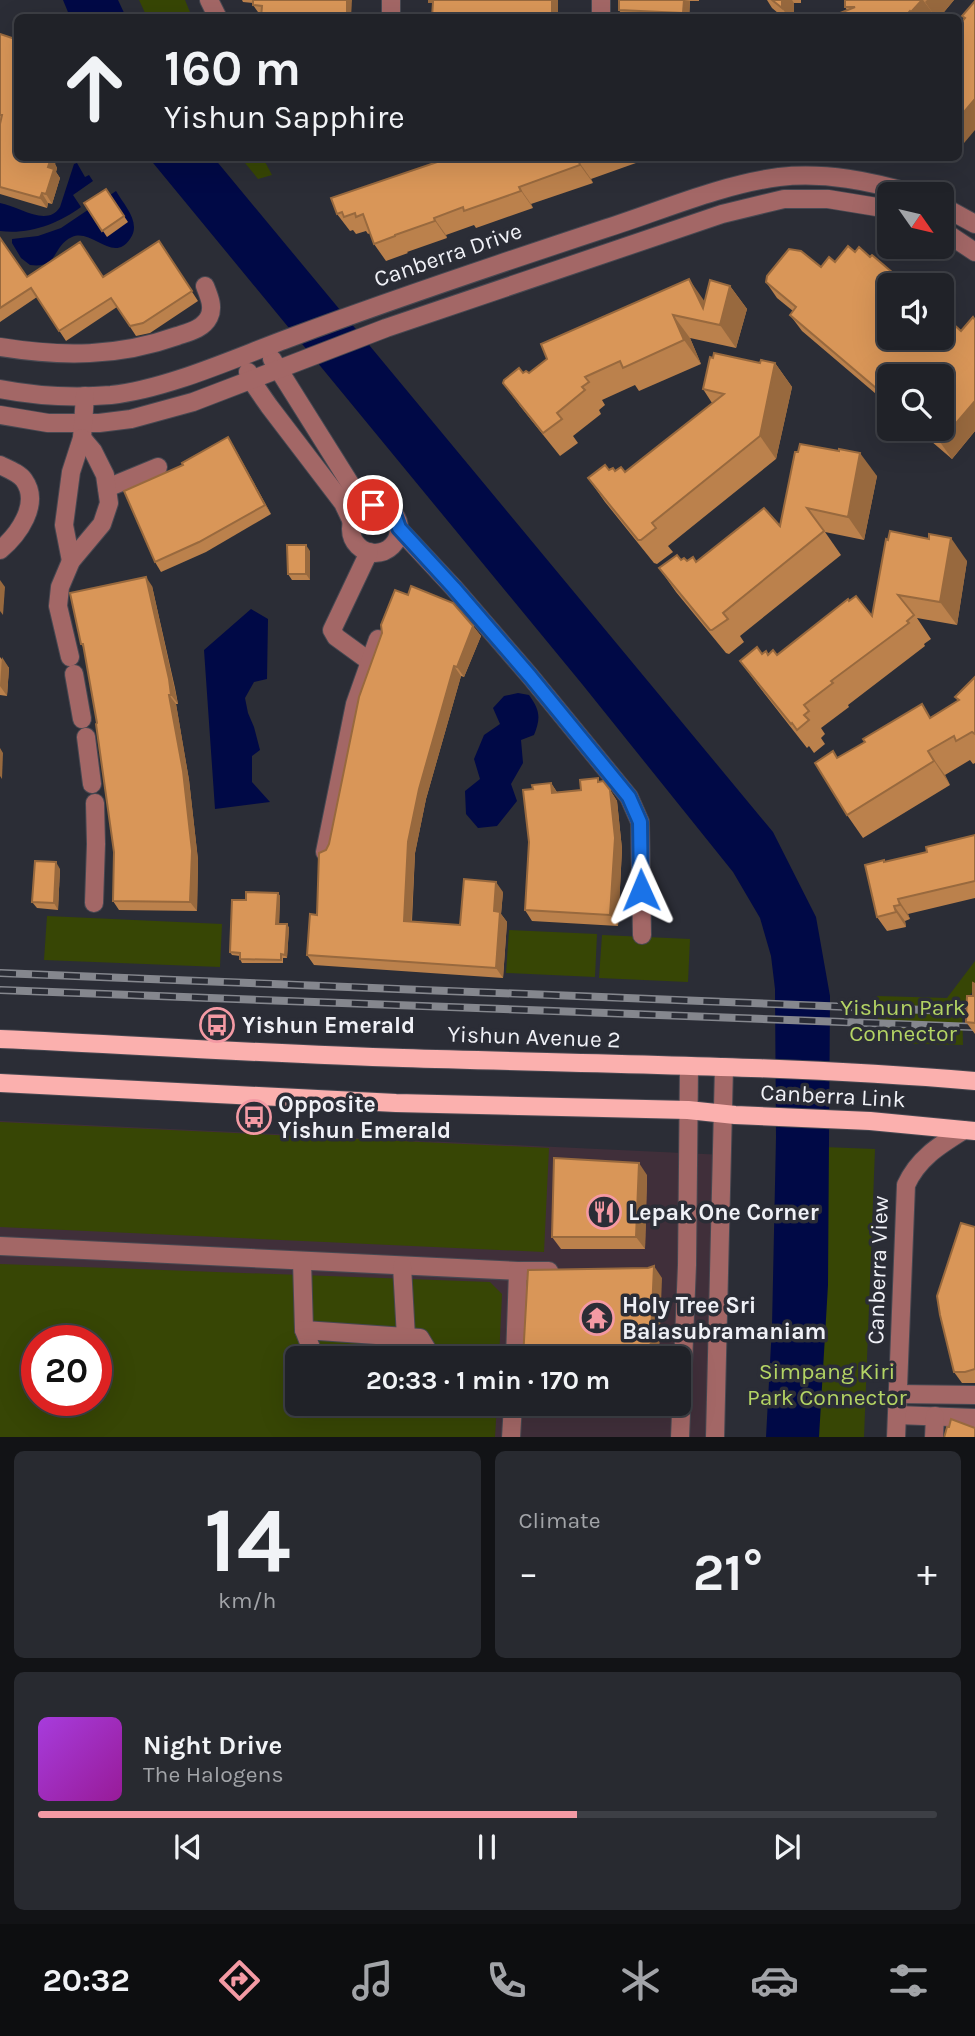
<!DOCTYPE html>
<html lang="en">
<head>
<meta charset="utf-8">
<style>
  body { margin:0; font-family:Karla,sans-serif; background:#282a30; color:#f1f3f6; height:100vh; display:flex; flex-direction:column; font-size:26px; white-space:nowrap }
  * { box-sizing:border-box; margin:0 }
  p { font-size:23px; color:#a2a4a8 }
  .icon { flex:none; width:38px; height:38px; fill:none; stroke:currentColor; stroke-width:2; stroke-linecap:round; stroke-linejoin:round }
  .map { position:relative; height:1437px; overflow:hidden }
  .side { display:flex; flex-direction:column; gap:14px; padding:14px; background:#121316; flex:1 }
  .side>* { flex:none }
  .hud { position:absolute; left:14px; top:14px; width:948px; height:147px; border-radius:10px; box-shadow:0 7px 28px #0002,0 0 0 2px #3d3f45; background:#202228; color:#f1f3f6; overflow:hidden }
  .needle { width:46px; rotate:124deg }
  .fabs { position:absolute; left:877px; top:182px; display:grid; gap:14px }
  .fabs a { display:grid; place-items:center; width:77px; height:77px; border-radius:10px; background:#202228; box-shadow:0 7px 28px #0002,0 0 0 2px #3d3f45; font-size:35px }
  .speed { position:absolute; left:21px; top:1325px; display:flex; gap:14px; font-size:35px; font-weight:700; text-align:center }
  .speed>* { display:grid; place-content:center; width:91px; height:91px; border-radius:50%; background:#202228; box-shadow:0 7px 28px #0002,0 0 0 2px #3d3f45; line-height:1 }
  .speed .limit { border:10px solid #d22; background:#fff; color:#111 }
  .pin { position:absolute; display:grid; place-items:center; width:60px; height:60px; color:#fff; margin:-30px; border:4px solid #fff; border-radius:50%; box-shadow:0 2px 7px #0007 }
  .me { position:absolute; width:77px; margin:-38px; rotate:359deg; stroke-linejoin:round; filter:drop-shadow(0 0 5px #0008) }
  .turn { display:flex; align-items:center; gap:24px; height:147px; padding:0 35px; font-size:32px }
  .turn .icon { width:91px; height:91px; stroke-width:2.5 }
  .turn b { display:block; font-size:49px; line-height:60px }
  .big { font-size:52px; font-weight:700; line-height:1.1 }
  .side .card { flex:1; display:flex; flex-direction:column; justify-content:center; gap:10px; min-width:0; padding:0 24px; border-radius:10px; background:#282a30 }
  .side .dial { align-items:center; gap:0 }
  .dial b { font-size:91px; line-height:1 }
  .song { display:flex; align-items:center; gap:21px }
  .cover { width:84px; height:84px; border-radius:10px; background:linear-gradient(135deg,hsl(280 70% 55%),hsl(300 70% 35%)) }
  .played { height:7px; border-radius:4px; background:linear-gradient(90deg,#f49aa4 60%,#3d3f45 60%) }
  .keys { display:flex; justify-content:space-around; direction:ltr }
  .heat { display:flex; justify-content:space-between; align-items:center; font-size:38px; direction:ltr }
  .side .tiles { flex:1; display:grid; gap:14px; grid-template-columns:1fr 1fr }
  .card:last-child { grid-column:span 2 }
  .trip { position:absolute; left:285px; top:1346px; width:406px; height:70px; border-radius:10px; background:#202228; box-shadow:0 7px 28px #0002,0 0 0 2px #3d3f45; font-weight:700; line-height:70px; text-align:center }
  .tabs { display:flex; height:112px; justify-content:space-around; align-items:center; background:#0d0e10; color:#a2a4a8 }
  .tabs .icon { width:49px; height:49px }
  .tabs .current { color:#f49aa4 }
  .tabs b { font-size:32px; color:#f1f3f6 }
  .map>svg:first-child { display:block }
</style>
</head>
<body>
<div class="map">
<svg width="975" height="1438" viewBox="0 0 975 1438">
  <rect width="100%" height="100%" fill="#2b2d36"/>
  <path fill="#402f3a" fill-rule="evenodd" d="M0,1121L725,1155L715,1437L0,1438ZM37,1340H96V1400H37ZM298,1358H679V1404H298Z"/>
  <g fill="#374605" fill-rule="evenodd">
    <polygon points="139,0 185,0 192,17 147,17"/>
    <polygon points="241,158 263,158 272,175 258,179"/>
    <polygon points="47,916 222,924 220,967 44,960"/>
    <polygon points="509,930 597,934 595,977 506,973"/>
    <polygon points="602,935 690,939 688,982 599,978"/>
    <polygon points="975,961 975,988 962,1006 963,1045 879,1043 877,996 947,998"/>
    <polygon points="0,1122 549,1148 544,1252 0,1227"/>
    <polygon points="798,1146 875,1149 864,1437 786,1438"/>
    <path d="M0,1264L490,1282L502,1294L499,1358H298V1404H497L495,1437L0,1438ZM37,1340H96V1400H37Z"/>
  </g>
  <g fill="#000946">
    <polygon points="63,0 118,0 126,17 70,17"/>
    <polygon points="149,158 214,158 773,832 816,917 830,996 828,1285 819,1437 766,1437 772,1326 776,1137 775,989 771,956 760,918 733,872 582,684"/>
    <path d="M77,163L85,177L89,175L93,181L73,195L81,207C58,224 28,235 0,231V203C19,206 47,228 60,207L74,164Z"/>
    <path d="M116,191C124,205 142,223 130,239C113,264 92,228 72,237C52,246 59,269 30,265L21,258L12,243V239L38,236L61,228Z"/>
    <polygon points="251,609 268,619 267,679 254,682 245,698 248,713 254,727 260,750 252,756 252,782 270,802 215,809 204,650"/>
    <path d="M518,693L529,695C540,710 541,718 534,735L521,740L523,763L511,784L517,801L497,826L478,828L466,814L465,791L480,779L474,759L484,735L500,724L493,708L504,696Z"/>
  </g>
  <g fill="none" stroke-linecap="round" stroke-linejoin="round">
    <g stroke="#474851" stroke-width="20">
      <g id="minor">
        <polyline points="209,0 218,18"/>
        <polyline points="601,0 601,18"/>
        <polyline points="391,18 391,0"/>
        <polyline points="942,206 975,224"/>
        <polyline points="942,230 975,252"/>
        <path d="M0,347C62,357 118,357 177,336C189,332 203,329 209,317C214,307 209,296 205,286"/>
        <polyline points="272,359 351,485 373,505"/>
        <polyline points="248,372 251,380 269,406 343,503 352,522"/>
        <path d="M0,389C36,396 74,398 111,395C168,389 237,357 292,337C396,298 501,263 607,228C663,210 720,185 779,177C826,172 870,181 914,194"/>
        <polyline points="0,415 48,423 99,423 131,419 193,402 386,328 722,214 784,199 828,199 889,209"/>
        <path d="M0,465C8,469 19,473 24,480C41,504 18,535 0,550"/>
        <polyline points="107,488 158,467"/>
        <circle cx="375" cy="529" r="24"/>
        <polyline points="399,529 454,588 530,676 629,797 640,822 642,935"/>
        <polyline points="71,561 64,525 71,472 82,438 85,396"/>
        <polyline points="70,657 58,606 60,587 71,561 102,524 109,503 105,475 93,451 82,438"/>
        <polyline points="369,661 336,637 332,630 369,552"/>
        <polyline points="74,674 82,719"/>
        <polyline points="86,737 92,784"/>
        <polyline points="325,852 355,704 378,639"/>
        <polyline points="94,903 96,844 95,803"/>
        <polyline points="0,1246 518,1271 549,1271"/>
        <polyline points="302,1261 304,1330 315,1358"/>
        <polyline points="402,1266 406,1337"/>
        <polyline points="304,1330 420,1338 432,1358"/>
        <polyline points="515,1358 518,1271"/>
        <polyline points="898,1394 975,1395"/>
        <polyline points="897,1415 975,1418"/>
        <polyline points="511,1438 513,1404"/>
        <polyline points="680,1438 687,1265 689,1066"/>
        <polyline points="715,1438 724,1067"/>
        <path d="M896,1438L906,1185C918,1158 940,1145 964,1130"/>
        <polyline points="934,1438 935,1416"/>
      </g>
    </g>
    <g stroke="#474851" stroke-width="20">
      <g id="major">
        <path d="M0,1039C134,1045 268,1054 403,1058C593,1064 785,1065 975,1081"/>
        <polyline points="0,1083 396,1103 688,1110 735,1115 870,1121 975,1131"/>
      </g>
    </g>
    <use href="#minor" stroke="#a36766" stroke-width="18"/>
    <use href="#major" stroke="#fbb0ae" stroke-width="18"/>
    <g stroke="#85878e" stroke-width="8">
      <g id="rail">
        <polyline points="0,973 975,1012"/>
        <polyline points="0,990 975,1027"/>
      </g>
    </g>
    <use href="#rail" stroke="#2b2d36" stroke-width="5" stroke-dasharray="16" stroke-linecap="butt"/>
  </g>
  <g fill="#bb814c">
    <polygon points="242,0 352,0 261,12 258,12 253,5 253,3 243,2"/>
    <polygon points="619,0 699,0 699,1 690,1 689,18 624,18 619,10"/>
    <polygon points="767,0 801,0 801,3 794,3 794,18 784,18 772,8"/>
    <polygon points="845,0 954,0 939,18 935,16 934,18 828,18 847,10 845,7"/>
    <polygon points="0,34 18,158 57,158 55,164 57,168 56,172 60,178 52,204 48,203 47,208 0,194"/>
    <polygon points="449,158 650,158 591,179 593,183 531,204 533,208 476,228 474,225 446,235 447,238 407,252 408,253 386,261 374,244 370,233 368,234 366,231 356,234 353,230 350,231 337,214"/>
    <polygon points="106,189 128,222 107,237 84,203"/>
    <polygon points="0,238 27,277 103,277 159,241 198,301 150,333 136,336 117,307 66,341 37,297 0,322"/>
    <polygon points="848,246 855,252 859,247 870,257 872,255 907,285 889,285 889,338 942,338 942,314 961,331 973,317 975,320 975,431 952,459 917,429 942,429 942,376 889,376 889,405 802,331 790,315 793,311 777,298 766,282 767,276 789,249 801,251 821,267 829,257 835,262"/>
    <polygon points="730,286 747,309 736,348 690,338 701,364 639,391 635,385 602,400 605,405 599,410 601,414 573,436 578,443 560,456 520,406 503,383 523,373 529,373 704,301"/>
    <polygon points="760,363 775,363 792,387 776,459 668,546 673,552 657,564 654,563 605,502 588,478 609,470 625,472 712,403 703,389"/>
    <polygon points="228,437 234,447 271,514 206,552 161,572 155,562"/>
    <polygon points="795,452 877,476 864,540 825,532 841,555 740,636 744,642 729,654 726,653 676,592 659,568 681,560 696,562 780,526"/>
    <polygon points="886,539 967,561 957,625 917,618 931,639 924,644 925,646 848,705 849,707 821,728 825,734 821,738 825,744 814,753 809,746 807,748 757,684 740,661 762,654 777,655 849,601 872,616"/>
    <polygon points="310,551 310,580 292,580 288,574"/>
    <polygon points="152,586 175,688 178,704 176,704 189,780 198,860 197,911 119,910 113,901 114,852 97,723 84,648 81,644"/>
    <polygon points="473,626 481,636 464,677 461,676 426,799 415,853 412,921 460,925 503,892 501,914 507,922 503,978 314,965 307,955 317,915 326,850"/>
    <polygon points="0,657 9,668 7,696 0,695"/>
    <polygon points="975,677 975,763 973,764 970,760 945,775 950,785 863,838 847,815 838,758 931,717 958,701 955,697"/>
    <polygon points="600,782 610,790 617,801 622,849 618,926 532,921 525,910 551,783 557,792 581,790"/>
    <polygon points="975,835 975,898 908,914 910,919 905,921 906,927 887,931 877,917 884,860 885,862 927,852"/>
    <polygon points="60,869 58,910 37,908 32,902"/>
    <polygon points="278,893 280,896 279,924 287,924 289,928 287,958 283,958 283,963 242,963 240,959 240,956 232,955 230,952 246,900"/>
    <polygon points="975,984 975,1034 966,1022 973,996"/>
    <polygon points="647,1175 645,1249 561,1249 552,1237"/>
    <polygon points="975,1227 975,1383 962,1383 954,1372"/>
  </g>
  <g fill="#98693e">
    <polygon points="347,0 352,0 351,18 347,18"/>
    <rect x="552" y="0" width="6" height="18"/>
    <polygon points="684,0 690,1 689,18 686,18 683,13"/>
    <polygon points="782,0 792,0 794,3 794,18 789,18 782,8"/>
    <polygon points="922,0 923,0 935,16 934,18 914,18 911,12"/>
    <polygon points="927,0 954,0 939,18 936,18 925,2"/>
    <polygon points="910,11 914,18 904,18"/>
    <polygon points="975,99 975,130 959,149 959,118"/>
    <polygon points="47,158 57,158 55,164 57,168 56,172 60,178 52,204 46,194 48,167"/>
    <polygon points="579,162 591,179 593,183 580,165"/>
    <polygon points="519,187 531,204 533,208 521,191"/>
    <polygon points="42,193 48,203 47,208 40,198"/>
    <polygon points="434,218 446,235 447,238 435,221"/>
    <polygon points="689,279 705,302 703,308"/>
    <polygon points="730,286 747,309 736,348 720,325"/>
    <polygon points="673,315 690,338 701,364 684,340"/>
    <polygon points="775,363 792,387 776,459 760,436"/>
    <polygon points="975,401 975,431 952,459 940,442"/>
    <polygon points="228,437 234,447 271,514 265,505"/>
    <polygon points="860,453 877,476 864,540 848,517"/>
    <polygon points="951,538 967,561 957,625 940,602"/>
    <polygon points="306,545 310,551 310,580 306,574"/>
    <polygon points="146,577 152,586 178,704 171,695"/>
    <polygon points="0,580 5,587 3,615 0,611"/>
    <polygon points="473,626 481,636 464,677 457,667"/>
    <polygon points="2,657 9,668 7,696 0,686"/>
    <polygon points="454,666 461,676 426,799 415,853 411,931 404,921 408,842 419,789"/>
    <polygon points="169,695 176,704 189,780 198,860 197,911 190,902"/>
    <polygon points="0,748 3,753 2,779 0,776"/>
    <polygon points="928,751 945,775 950,785 934,761"/>
    <polygon points="551,783 558,794 552,793"/>
    <polygon points="610,790 617,801 622,849 618,926 610,915"/>
    <polygon points="56,862 60,869 58,910 54,903"/>
    <polygon points="496,882 503,892 501,914 507,922 503,978 496,968 494,911"/>
    <polygon points="278,893 280,896 279,927 276,924"/>
    <polygon points="898,899 908,914 910,919 900,905"/>
    <polygon points="894,906 905,921 906,927 896,912"/>
    <polygon points="287,924 289,928 287,958 285,955"/>
    <polygon points="639,1163 647,1175 645,1249 636,1237"/>
    <polygon points="654,1266 662,1278 659,1358 650,1358"/>
  </g>
  <g fill="#d99658" stroke="#98693e" stroke-width="2">
    <polygon points="253,0 347,0 347,18 261,18 262,6 253,5"/>
    <polygon points="429,0 552,0 552,18 432,18 433,2 429,2"/>
    <polygon points="619,0 684,0 683,13 619,10"/>
    <polygon points="772,0 782,0 782,8"/>
    <polygon points="845,0 922,0 911,12 910,11 904,18 828,18 855,7 845,7"/>
    <polygon points="975,1 975,99 959,118 959,25 965,18 962,16"/>
    <polygon points="0,34 18,40 18,81 16,86 18,86 18,158 51,158 48,167 54,169 46,194 42,193 40,198 0,187 0,124 2,115 0,115"/>
    <polygon points="449,158 591,158 579,162 580,165 519,187 521,191 464,211 463,207 434,218 435,221 395,235 395,236 374,244 363,214 356,217 355,213 344,217 342,212 337,214 331,198"/>
    <polygon points="106,189 124,216 102,231 84,203"/>
    <polygon points="0,238 27,277 80,242 103,277 159,241 192,291 143,323 130,326 111,298 59,331 31,288 0,308"/>
    <polygon points="848,246 855,252 859,247 870,257 872,255 907,285 889,285 889,338 942,338 942,314 961,331 973,317 975,320 975,401 940,442 924,429 942,429 942,376 889,376 889,399 790,315 796,307 766,282 767,276 789,249 801,251 821,267 829,257 835,262"/>
    <polygon points="689,279 703,308 710,280 730,286 720,325 673,315 684,340 623,368 620,361 585,377 589,382 582,387 585,390 557,413 562,419 543,433 503,383 504,380 519,368 523,373 526,371 529,373 547,359 541,344"/>
    <polygon points="714,353 760,363 761,360 775,363 760,436 652,523 656,528 641,540 638,540 588,478 605,465 609,470 613,468 615,471 621,467 625,472 724,394 703,389 710,357 713,358"/>
    <polygon points="228,437 265,505 199,542 155,562 124,491 183,465 182,463"/>
    <polygon points="800,444 839,451 839,449 860,453 848,517 807,508 824,531 723,613 728,619 712,630 710,630 659,568 677,555 681,560 684,558 687,561 693,557 696,562 764,508 780,526 795,452 798,452"/>
    <polygon points="890,531 929,539 929,534 951,538 940,602 898,595 914,615 907,621 909,623 831,681 833,683 804,705 809,711 804,715 809,720 797,730 792,723 791,724 740,661 757,647 762,654 766,651 768,655 773,650 777,655 848,599 849,601 856,596 872,616 886,539 888,540"/>
    <polygon points="287,545 306,545 306,574 288,574"/>
    <polygon points="146,577 169,679 171,695 169,695 183,771 192,851 190,902 113,901 114,852 96,724 97,723 83,644 81,644 70,593"/>
    <polygon points="411,586 453,603 473,626 457,667 454,666 419,789 408,842 404,921 460,925 464,879 496,882 494,911 500,912 496,968 307,955 310,914 317,915 319,853 326,850 329,844 359,697 382,633 381,625 395,590 408,595"/>
    <polygon points="975,677 975,734 972,732 956,741 954,736 928,751 934,761 847,815 815,763 833,751 837,758 865,742 863,739 922,704 930,718 959,700 955,697"/>
    <polygon points="598,778 598,782 603,781 610,790 615,838 610,915 525,910 529,842 523,790 533,789 532,785 551,783 552,793 581,790 580,780"/>
    <polygon points="975,835 975,881 898,899 900,905 894,906 896,912 877,917 865,865 884,860 884,862 927,852 926,847"/>
    <polygon points="35,861 56,862 54,903 32,902"/>
    <polygon points="246,892 278,893 276,924 287,924 285,955 281,954 281,960 240,959 240,953 230,952 232,900 246,900"/>
    <polygon points="973,983 975,984 975,1023 966,1022 967,996 973,996"/>
    <polygon points="554,1158 639,1163 636,1237 552,1237"/>
    <polygon points="961,1223 975,1227 975,1369 965,1372 954,1372 940,1315 937,1296"/>
    <polygon points="654,1266 650,1358 523,1358 528,1270 648,1268"/>
    <polygon points="951,1419 975,1428 975,1438 944,1438 947,1427 949,1427"/>
  </g>
  <g fill="none" stroke-linecap="round" stroke-linejoin="round">
    <g stroke="#114b97" stroke-width="18">
      <polyline id="route" points="373,505 388,508 394,514 399,528 454,588 530,676 629,797 640,822 641,890"/>
    </g>
    <use href="#route" stroke="#1a73e8" stroke-width="12"/>
  </g>
  <defs>
    <g id="bus-ring" transform="scale(1.75)"><circle r="9.5" fill="#2b2d36" stroke="#f49aa4" stroke-width="1.5"/><path d="M-5-6H5V4H4V6H2V4H-2V6H-4V4H-5ZM-3.5-4V0h7V-4ZM-3.5 1.2v1.5H-2V1.2ZM2 1.2v1.5H3.5V1.2Z" fill="#f49aa4"/></g>
    <g id="restaurant-ring" transform="scale(1.75)"><circle r="9.5" fill="#2b2d36" stroke="#f49aa4" stroke-width="1.5"/><path d="M-5-6h1v4h1v-4h1v4h1v-4h1v5L-1.5 .5V6h-2V.5L-5-1ZM5-6V6H3V1.5H1.5Q1.5-4 5-6Z" fill="#f49aa4"/></g>
    <g id="temple-ring" transform="scale(1.75)"><circle r="9.5" fill="#2b2d36" stroke="#f49aa4" stroke-width="1.5"/><path d="M0-6L5-2H3V0L6.5 2.5H4V6H1.5V3h-3V6H-4V2.5H-6.5L-3 0V-2H-5Z" fill="#f49aa4"/></g>
  </defs>
  <g fill-rule="evenodd">
    <use href="#bus-ring" x="217" y="1025"/>
    <use href="#bus-ring" x="254" y="1117"/>
    <use href="#restaurant-ring" x="604" y="1212"/>
    <use href="#temple-ring" x="597" y="1318"/>
  </g>
  <g text-anchor="middle" dominant-baseline="central" stroke-width="7" stroke-linejoin="round" paint-order="stroke">
    <g font-size="23" fill="#f0f1f7" stroke="#2b2d36">
      <text transform="translate(448 255) rotate(-19)">Canberra Drive</text>
      <text transform="translate(534 1037) rotate(2)">Yishun Avenue 2</text>
      <text transform="translate(833 1096) rotate(3)">Canberra Link</text>
      <text transform="translate(878 1270) rotate(-88)">Canberra View</text>
    </g>
    <g font-size="23" fill="#b4d464" stroke="#2b2d36">
      <text x="903" y="1007">Yishun Park<tspan x="903" dy="26">Connector</tspan></text>
      <text x="827" y="1371">Simpang Kiri<tspan x="827" dy="26">Park Connector</tspan></text>
    </g>
    <g font-size="23" font-weight="bold" fill="#f0f1f7" stroke="#2b2d36" text-anchor="start">
      <text x="242" y="1025">Yishun Emerald</text>
      <text x="278" y="1104">Opposite<tspan x="278" dy="26">Yishun Emerald</tspan></text>
      <text x="628" y="1212">Lepak One Corner</text>
      <text x="622" y="1305">Holy Tree Sri<tspan x="622" dy="26">Balasubramaniam</tspan></text>
    </g>
  </g>
</svg>
<div class="fabs">
<a><svg class="needle" viewBox="-14 -14 28 28"><path d="M0-13l5 13h-10z" fill="#e53935"/><path d="M0 13l5-13h-10z" fill="#a2a4a8"/></svg></a>
<a><svg class="icon" aria-label="sound" viewBox="0 0 24 24"><path d="M4 9h4l5-4v14l-5-4H4zM17 9q2 3 0 6"/></svg></a>
<a><svg class="icon" aria-label="search" viewBox="0 0 24 24"><circle cx="10" cy="10" r="6"/><path d="M15 15l6 6"/></svg></a>
</div>
<div class="speed"><div class="limit">20</div></div>
<div class="pin" style="left:373px;top:505px;background:#d93025"><svg class="icon" aria-label="arrive" viewBox="0 0 24 24"><path d="M6 21V4h12l-3 4 3 4H6"/></svg></div>
<svg class="me" style="left:641px;top:890px" viewBox="-20 -20 40 40"><path d="M0-17L14 15 0 8-14 15z" fill="#1a73e8" stroke="#fff" stroke-width="4"/></svg>
<div class="trip">20:33 · 1 min · 170 m</div>
<div class="hud">
<div class="turn"><svg class="icon" aria-label="ahead" viewBox="0 0 24 24"><path d="M12 20V5M6 11l6-6 6 6"/></svg><div><b>160 m</b>Yishun Sapphire</div></div>
</div>
</div>
<section class="side">
<div class="tiles">
<div class="card dial"><b>14</b><p>km/h</p></div>
<div class="card"><p>Climate</p>
<div class="heat"><a>−</a><b class="big">21°</b><a>+</a></div>
</div>
<div class="card">
<div class="song"><i class="cover"></i><div><b>Night Drive</b><p>The Halogens</p></div></div>
<div class="played"></div>
<div class="keys"><svg class="icon" aria-label="previous" viewBox="0 0 24 24"><path d="M18 5L8 12l10 7zM5 5v14"/></svg><svg class="icon" aria-label="pause" viewBox="0 0 24 24"><path d="M8 5v14M16 5v14"/></svg><svg class="icon" aria-label="next" viewBox="0 0 24 24"><path d="M6 5l10 7-10 7zM19 5v14"/></svg></div>
</div>
</div>
</section>
<nav class="tabs">
<b>20:32</b>
<svg class="icon current" aria-label="directions" viewBox="0 0 24 24"><path d="M12 3l9 9-9 9-9-9zM9 14v-3h6M13 9l2 2-2 2"/></svg>
<svg class="icon" aria-label="music" viewBox="0 0 24 24"><path d="M9 18V5l10-2v13"/><circle cx="6" cy="18" r="3"/><circle cx="16" cy="16" r="3"/></svg>
<svg class="icon" aria-label="phone" viewBox="0 0 24 24"><path d="M5 4h4l2 5-3 2q2 4 5 5l2-3 5 2v4C11 20 4 13 5 4z"/></svg>
<svg class="icon" aria-label="climate" viewBox="0 0 24 24"><path d="M12 3v18M4 7l16 10M4 17L20 7"/></svg>
<svg class="icon" aria-label="car" viewBox="0 0 24 24"><path d="M5 17H2v-5l4-1 3-4h7l3 4 3 1v5h-3M9 17h6M6 11h13"/><circle cx="7" cy="17" r="2"/><circle cx="17" cy="17" r="2"/></svg>
<svg class="icon" aria-label="filters" viewBox="0 0 24 24"><path d="M4 7h16M4 17h16"/><circle cx="9" cy="7" r="2"/><circle cx="15" cy="17" r="2"/></svg>
</nav>
</body>
</html>
